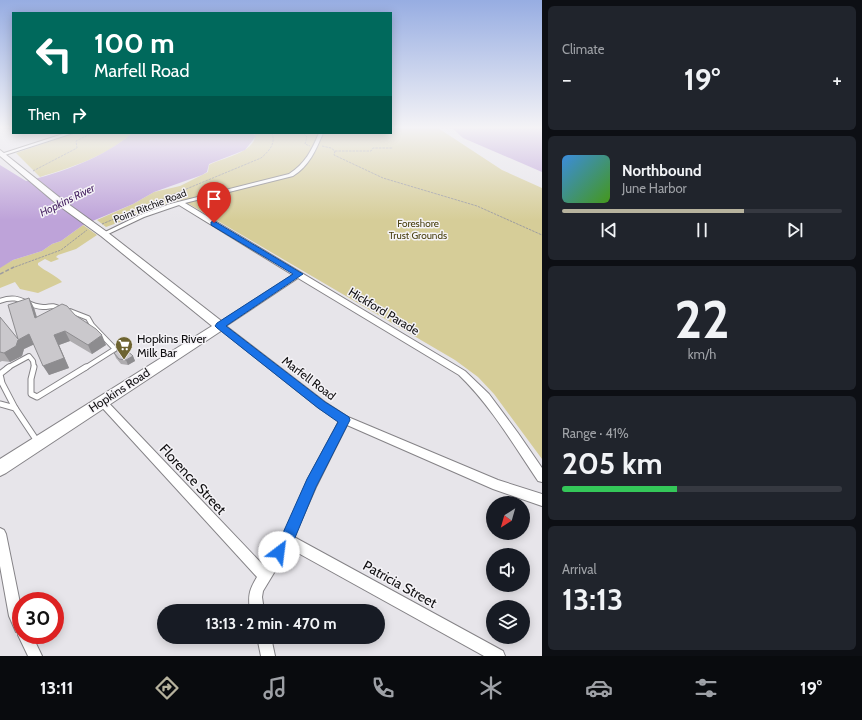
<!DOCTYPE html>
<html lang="en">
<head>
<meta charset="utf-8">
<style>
  body { margin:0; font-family:Cabin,sans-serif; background:#20242c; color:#f1f3f6; height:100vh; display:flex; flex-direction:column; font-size:15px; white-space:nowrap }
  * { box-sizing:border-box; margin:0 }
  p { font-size:13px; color:#9ea1a6 }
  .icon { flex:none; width:22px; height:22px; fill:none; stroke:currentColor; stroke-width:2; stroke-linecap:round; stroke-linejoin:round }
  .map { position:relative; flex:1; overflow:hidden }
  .details { display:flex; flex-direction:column; gap:6px; padding:6px; background:#0d0f14; width:320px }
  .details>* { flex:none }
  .guide { position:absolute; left:12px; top:12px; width:380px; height:122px; border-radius:0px; box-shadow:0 2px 10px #0003; background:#00695c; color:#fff; overflow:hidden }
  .needle { width:26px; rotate:217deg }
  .controls { position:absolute; left:486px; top:496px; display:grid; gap:8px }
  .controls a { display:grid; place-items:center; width:44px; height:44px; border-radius:50%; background:#171b24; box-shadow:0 2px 10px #0003; font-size:20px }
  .speed { position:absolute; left:12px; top:592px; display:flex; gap:8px; font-size:20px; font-weight:700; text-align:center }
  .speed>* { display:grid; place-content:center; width:52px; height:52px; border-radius:50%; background:#171b24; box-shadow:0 2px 10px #0003; line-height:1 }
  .speed .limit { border:6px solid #d22; background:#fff; color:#111 }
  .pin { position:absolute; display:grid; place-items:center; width:34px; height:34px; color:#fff; margin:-41px -17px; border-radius:50% 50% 50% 0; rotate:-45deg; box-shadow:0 0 4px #0007 }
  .pin .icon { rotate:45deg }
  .me { position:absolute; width:44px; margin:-22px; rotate:30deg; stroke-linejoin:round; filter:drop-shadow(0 0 3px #0008) }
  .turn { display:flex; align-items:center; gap:14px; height:84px; padding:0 16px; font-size:18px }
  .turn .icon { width:52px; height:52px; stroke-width:2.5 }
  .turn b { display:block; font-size:28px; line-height:34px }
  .then { display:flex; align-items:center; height:38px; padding:0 16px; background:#0003; gap:8px; font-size:15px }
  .big { font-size:30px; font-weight:700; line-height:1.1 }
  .details .widget { flex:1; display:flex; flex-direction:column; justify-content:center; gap:6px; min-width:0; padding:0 14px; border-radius:6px; background:#20242c }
  .details .dial { align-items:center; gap:0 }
  .dial b { font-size:52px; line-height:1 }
  .song { display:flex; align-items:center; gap:12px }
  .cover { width:48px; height:48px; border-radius:6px; background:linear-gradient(135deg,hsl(210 70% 55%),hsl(100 70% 35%)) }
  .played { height:4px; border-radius:2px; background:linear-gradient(90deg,#b6b29d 65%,#363941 65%) }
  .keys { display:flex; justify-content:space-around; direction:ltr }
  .heat { display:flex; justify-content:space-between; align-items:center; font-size:22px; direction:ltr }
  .charge { height:6px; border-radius:3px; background:linear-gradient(90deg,#34c759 41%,#363941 0) }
  .trip { position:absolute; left:157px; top:604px; width:228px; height:40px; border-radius:20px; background:#171b24; box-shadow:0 2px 10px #0003; font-weight:700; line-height:40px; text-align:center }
  .dock { display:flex; height:64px; justify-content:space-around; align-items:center; background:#090b0e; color:#9ea1a6 }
  .dock .icon { width:28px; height:28px }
  .dock .active { color:#b6b29d }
  .dock b { font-size:18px; color:#f1f3f6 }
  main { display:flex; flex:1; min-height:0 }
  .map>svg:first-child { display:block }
</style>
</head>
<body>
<main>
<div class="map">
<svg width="542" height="656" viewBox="0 0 542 656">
  <rect width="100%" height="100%" fill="#e7e5ea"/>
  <g fill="#d6cd98">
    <path d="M391,128H438L502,170L542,188V459L494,394L478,377L455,360L189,204L180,200L106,227L97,220L133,204L154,192L180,186L208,172L209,165C221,158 258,152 255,133H391Z"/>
    <path d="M74,133H132C107,156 72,167 40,177L16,153Z"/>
    <path d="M83,225L97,235L76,249L58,255L56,257L59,259L51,262L45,259L38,263V265C46,272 56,275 62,282L38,293L20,289L15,282L0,288V267L13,260L42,251L52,244L61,241Z"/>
  </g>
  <g fill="#bea3d9">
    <polygon points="452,128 542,128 542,172 463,138"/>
    <path d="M132,133H252L256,136L245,150L209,164L207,172L202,175L154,192L133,204L83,225L61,241L52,244L42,251L13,260L0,268V165L26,181C61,173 105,157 132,133Z"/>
  </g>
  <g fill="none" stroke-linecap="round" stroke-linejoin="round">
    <g stroke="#858387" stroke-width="6">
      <g id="lane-far1">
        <path d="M0,301C20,293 25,306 43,307C52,307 50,304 61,309"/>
        <polyline points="70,311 88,318 92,325 115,349 85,368"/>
        <polyline points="7,368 29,356 33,361 34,368"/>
      </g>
    </g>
    <g stroke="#858387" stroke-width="7">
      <g id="lane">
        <polyline points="9,367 0,374 2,383 15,408"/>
        <polyline points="34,367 31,379 31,394 37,397 86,367"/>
        <polyline points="0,404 15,408 37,441"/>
      </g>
    </g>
    <g stroke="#858387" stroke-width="2">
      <g id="street">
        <polygon points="66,133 73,133 5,155 1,154"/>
        <path d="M319,133H323C316,150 309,166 293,176L185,203L465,371L489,394L518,433L542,468V482L538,481C513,444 491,406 459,375L298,278L226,326L325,402L348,417L498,480L542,494V506L493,489L347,425L316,487L294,537L503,651L505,656H484L289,548L263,591L262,597L264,611H250C248,596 249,590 257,577L96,401L98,398L101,397L104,398L264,566L283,536L308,479L339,421L319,408L216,326L217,324L293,275L179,205L144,217L106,235H102L101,234L140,215L170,204L289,174C305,164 312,150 319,133Z"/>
        <polygon points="0,528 4,530 6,534 21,608 21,635 32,635 42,656 28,656 18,635 19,633 16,632 9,616 0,566"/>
        <polygon points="257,637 271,637 275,656 261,656"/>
      </g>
    </g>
    <g stroke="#858387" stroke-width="2">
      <polygon id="secondary" points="0,150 64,201 107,232 224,323 226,326 224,329 6,473 0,476 0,459 212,326 101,236 58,205 0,156"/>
    </g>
    <g stroke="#9d9c9f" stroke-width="1" stroke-dasharray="2.5 1" stroke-linecap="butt">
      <polyline points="303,133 307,137 305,144 310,146"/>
      <polyline points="322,146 331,148 335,151 334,155 383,178 477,206 542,235"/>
      <polyline points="335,151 371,151 373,148 393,148"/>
      <polyline points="33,171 77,148 76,141 92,133"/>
      <path d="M102,224L261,158C269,151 276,144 272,133"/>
      <polyline points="12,268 61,250 87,230"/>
    </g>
    <polyline stroke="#9d9c9f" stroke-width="1.5" stroke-dasharray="4 2" stroke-linecap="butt" points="0,274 14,267"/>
    <use href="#lane-far1" stroke="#fff" stroke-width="4"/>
    <use href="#lane" stroke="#fff" stroke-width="5"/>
    <use href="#street" fill="#fff" fill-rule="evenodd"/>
    <use href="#secondary" fill="#fff" fill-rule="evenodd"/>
  </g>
  <g fill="#aeacaf">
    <polygon points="29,298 34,308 37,317 75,315 106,345 92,354 70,341 59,345 69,368 49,375 34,344 24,349 22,356 10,362 2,361 0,362 0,317 18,339"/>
    <polygon points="114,353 133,356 135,361 128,365 121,364 116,358"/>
  </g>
  <g fill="#8d8c8f">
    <polygon points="29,298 34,308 40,328 35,318"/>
    <polygon points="65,331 70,341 59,345 69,368 49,375 43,366 54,335"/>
    <polygon points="29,334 35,344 24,349 22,356 10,362 4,353 18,340"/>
    <polygon points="102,335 106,345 92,354 88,345"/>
    <polygon points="133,356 135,361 128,365 126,360"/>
  </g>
  <g fill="#cac8cc" stroke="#8d8c8f">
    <polygon points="29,298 35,318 62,304 67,306 75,315 96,329 102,335 88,345 65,331 54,335 64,358 43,366 29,334 18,340 16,346 4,353 0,352 0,317 18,339 8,305"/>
    <polygon points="123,347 133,356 126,360 119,359 114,353"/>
  </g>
  <linearGradient id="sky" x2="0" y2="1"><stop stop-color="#97ade2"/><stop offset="0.58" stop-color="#f4f3f6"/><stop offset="1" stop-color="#f4f3f6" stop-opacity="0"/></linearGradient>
  <rect width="542" height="220" fill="url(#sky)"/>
  <polygon fill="#1a73e8" stroke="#114b97" points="214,221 303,274 226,326 325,402 349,417 350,420 316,487 292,545 284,557 279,559 274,557 272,552 282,535 307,479 338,422 318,408 217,328 215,326 217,323 293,274 211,225 211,222"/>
  <defs>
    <g id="supermarket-pin" transform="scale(0.9)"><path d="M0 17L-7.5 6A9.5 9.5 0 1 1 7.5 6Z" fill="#6d6330" stroke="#f5f3f7"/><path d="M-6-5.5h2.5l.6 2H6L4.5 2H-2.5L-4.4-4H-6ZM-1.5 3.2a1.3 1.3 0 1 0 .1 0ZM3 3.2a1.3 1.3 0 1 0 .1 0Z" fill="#fff"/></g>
  </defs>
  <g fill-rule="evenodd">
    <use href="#supermarket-pin" x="124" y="345"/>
  </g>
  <g text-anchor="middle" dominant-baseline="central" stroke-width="3" stroke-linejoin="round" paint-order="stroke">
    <g font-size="10" fill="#111012" stroke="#f5f3f7">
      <text transform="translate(150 206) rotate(-21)">Point Ritchie Road</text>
    </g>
    <g font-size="10" fill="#4a4111" stroke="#f5f3f7">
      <text x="418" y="223">Foreshore<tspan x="418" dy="12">Trust Grounds</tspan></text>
    </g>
    <g font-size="11" font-style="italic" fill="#482464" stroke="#f5f3f7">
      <text transform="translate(67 200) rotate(-26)">Hopkins River</text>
    </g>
    <g font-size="12" fill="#111012" stroke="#f5f3f7">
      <text transform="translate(384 311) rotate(31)">Hickford Parade</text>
      <text transform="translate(309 378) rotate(37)">Marfell Road</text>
      <text transform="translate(119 390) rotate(-33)">Hopkins Road</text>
    </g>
    <g font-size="12" fill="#111012" stroke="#f5f3f7" text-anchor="start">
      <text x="137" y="338">Hopkins River<tspan x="137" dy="14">Milk Bar</tspan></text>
    </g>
    <g font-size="14" fill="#111012" stroke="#f5f3f7">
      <text transform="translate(193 479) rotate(47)">Florence Street</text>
      <text transform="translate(400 584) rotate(29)">Patricia Street</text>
    </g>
  </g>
</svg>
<div class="controls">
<a><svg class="needle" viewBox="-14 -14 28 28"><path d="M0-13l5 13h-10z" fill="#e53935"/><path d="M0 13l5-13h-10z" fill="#9ea1a6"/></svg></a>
<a><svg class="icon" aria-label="sound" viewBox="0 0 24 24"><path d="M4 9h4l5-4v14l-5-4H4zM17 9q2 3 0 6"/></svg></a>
<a><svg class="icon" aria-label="layers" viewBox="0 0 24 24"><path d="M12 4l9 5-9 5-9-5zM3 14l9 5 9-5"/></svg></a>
</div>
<div class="speed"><div class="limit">30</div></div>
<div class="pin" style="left:214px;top:223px;background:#d93025"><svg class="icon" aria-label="arrive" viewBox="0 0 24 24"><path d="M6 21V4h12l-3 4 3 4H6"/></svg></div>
<svg class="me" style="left:279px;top:552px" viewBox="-20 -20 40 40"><circle r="19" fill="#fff"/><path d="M0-13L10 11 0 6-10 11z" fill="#1a73e8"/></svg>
<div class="trip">13:13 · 2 min · 470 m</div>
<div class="guide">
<div class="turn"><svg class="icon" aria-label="left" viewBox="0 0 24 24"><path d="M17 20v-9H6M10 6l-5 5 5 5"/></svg><div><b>100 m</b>Marfell Road</div></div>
<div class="then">Then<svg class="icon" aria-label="right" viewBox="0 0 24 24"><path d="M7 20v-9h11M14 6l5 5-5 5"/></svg></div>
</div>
</div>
<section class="details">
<div class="widget"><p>Climate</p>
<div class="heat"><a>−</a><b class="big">19°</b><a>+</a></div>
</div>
<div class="widget">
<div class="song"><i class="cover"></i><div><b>Northbound</b><p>June Harbor</p></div></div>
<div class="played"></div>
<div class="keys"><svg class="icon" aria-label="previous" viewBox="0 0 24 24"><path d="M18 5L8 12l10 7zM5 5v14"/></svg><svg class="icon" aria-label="pause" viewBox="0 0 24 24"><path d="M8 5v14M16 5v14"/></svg><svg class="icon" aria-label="next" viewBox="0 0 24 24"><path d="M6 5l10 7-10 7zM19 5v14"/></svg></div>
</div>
<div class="widget dial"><b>22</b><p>km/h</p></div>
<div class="widget"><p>Range · 41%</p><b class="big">205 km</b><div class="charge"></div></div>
<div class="widget"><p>Arrival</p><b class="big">13:13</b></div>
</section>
</main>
<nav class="dock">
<b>13:11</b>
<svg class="icon active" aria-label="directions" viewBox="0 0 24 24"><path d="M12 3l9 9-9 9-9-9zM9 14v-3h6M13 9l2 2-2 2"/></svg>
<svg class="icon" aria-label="music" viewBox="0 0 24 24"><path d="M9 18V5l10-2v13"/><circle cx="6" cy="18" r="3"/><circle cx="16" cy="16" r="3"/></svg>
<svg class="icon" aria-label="phone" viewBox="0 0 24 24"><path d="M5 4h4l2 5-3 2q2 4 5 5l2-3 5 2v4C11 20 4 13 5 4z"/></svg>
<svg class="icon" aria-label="climate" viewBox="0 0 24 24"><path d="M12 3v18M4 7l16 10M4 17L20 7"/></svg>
<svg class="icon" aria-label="car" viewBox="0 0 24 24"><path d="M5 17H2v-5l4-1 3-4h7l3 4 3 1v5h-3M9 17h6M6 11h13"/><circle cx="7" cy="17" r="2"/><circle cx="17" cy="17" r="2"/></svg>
<svg class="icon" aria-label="filters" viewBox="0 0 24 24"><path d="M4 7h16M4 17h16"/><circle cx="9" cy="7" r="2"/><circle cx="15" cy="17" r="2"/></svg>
<b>19°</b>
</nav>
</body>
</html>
